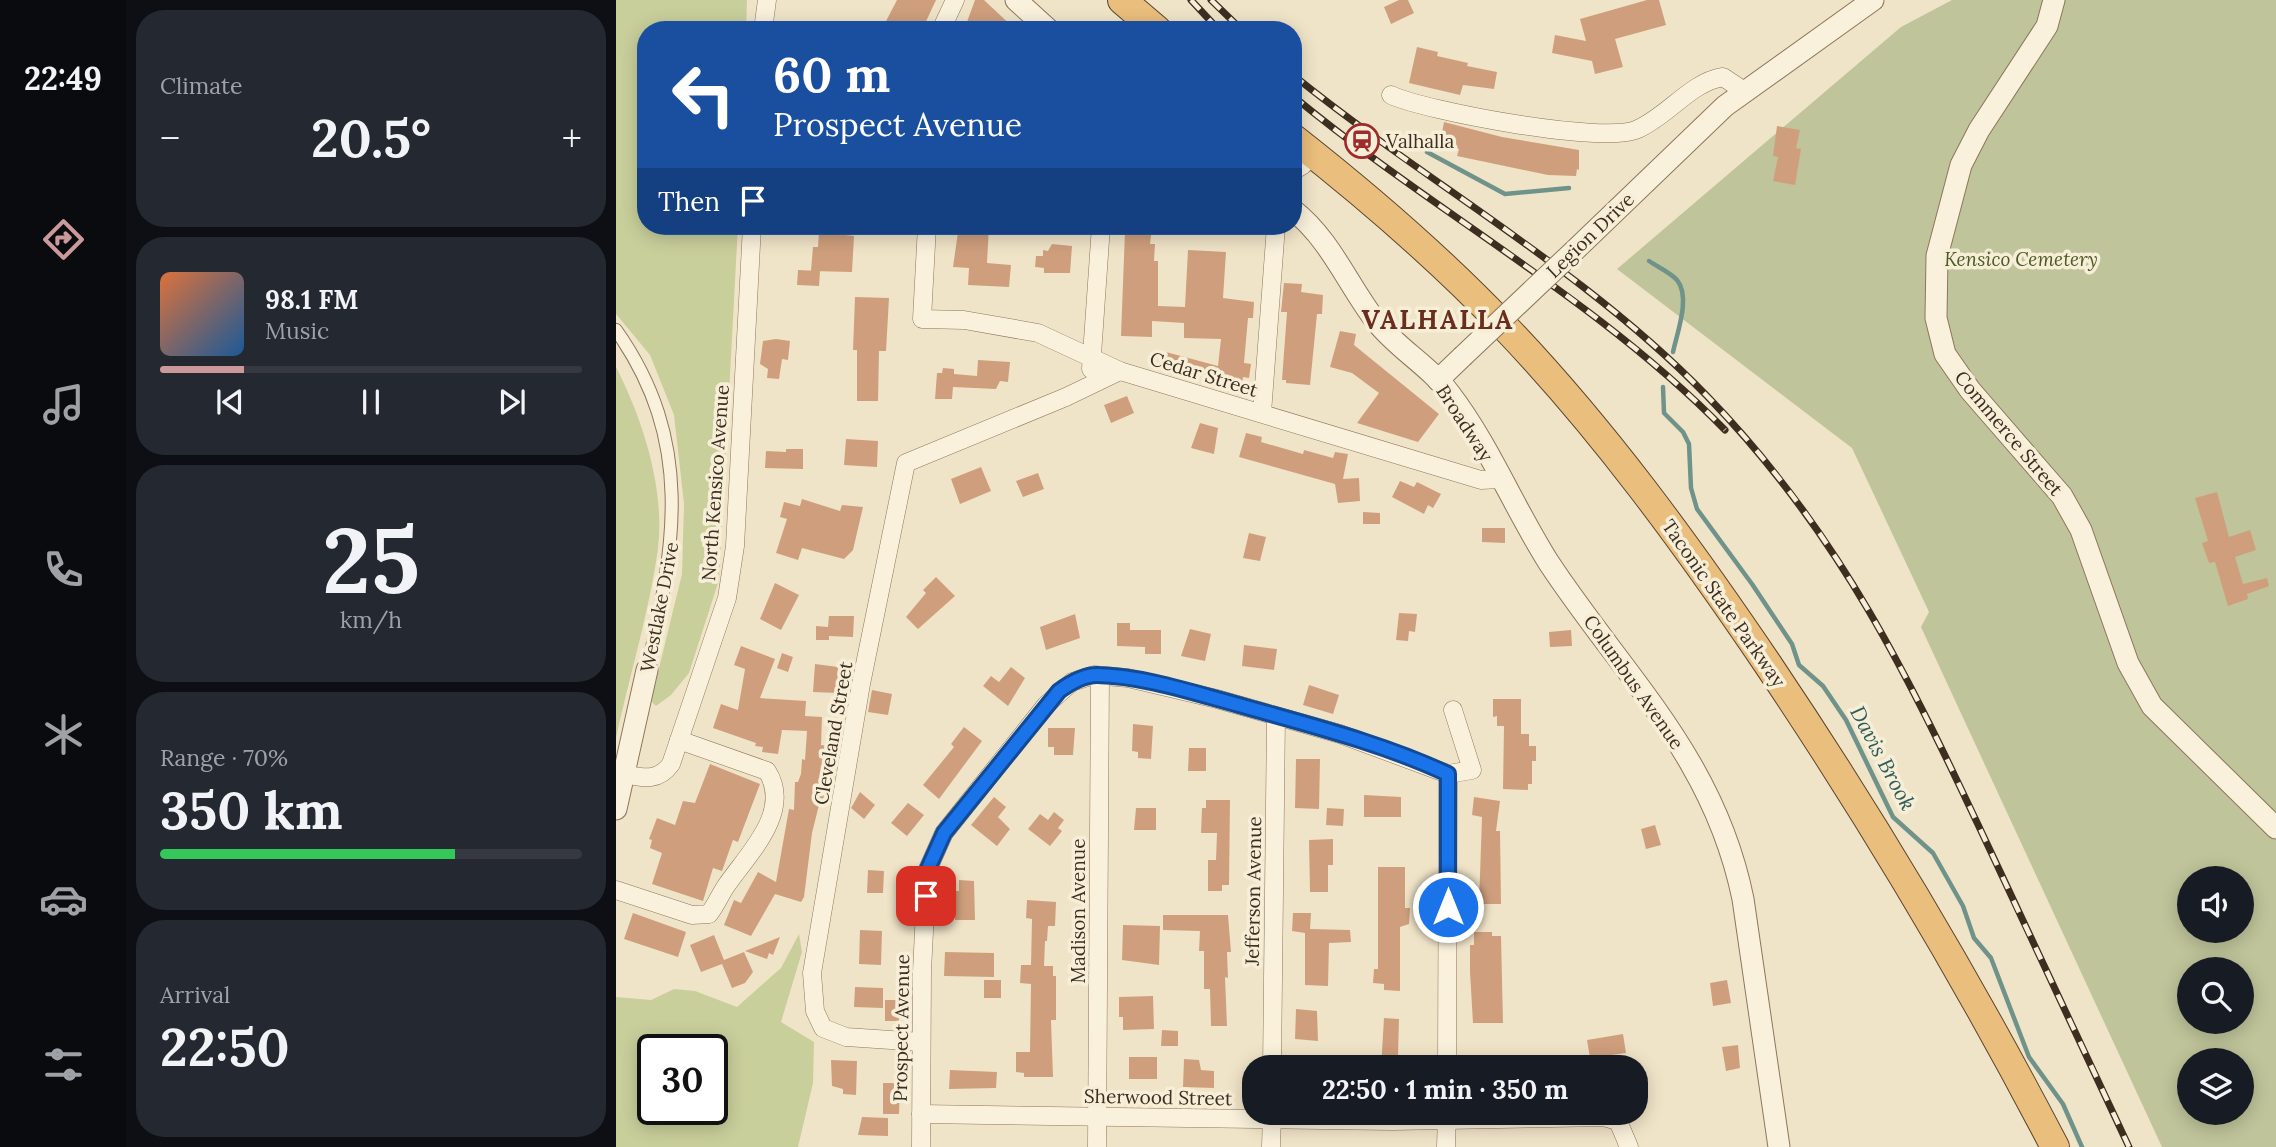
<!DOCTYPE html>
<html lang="en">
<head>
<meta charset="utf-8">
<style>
  body { margin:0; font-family:Lora,serif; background:#242831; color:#f1f3f6; height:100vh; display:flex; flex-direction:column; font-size:26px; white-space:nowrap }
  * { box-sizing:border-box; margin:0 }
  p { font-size:23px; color:#9ea1a6 }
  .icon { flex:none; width:38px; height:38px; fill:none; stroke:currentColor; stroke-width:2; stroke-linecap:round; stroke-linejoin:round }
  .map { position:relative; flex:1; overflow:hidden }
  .sheet { display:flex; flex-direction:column; gap:10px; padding:10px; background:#0d0f14; width:490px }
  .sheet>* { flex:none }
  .banner { position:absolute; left:21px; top:21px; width:665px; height:214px; border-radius:28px; box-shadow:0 4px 18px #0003; background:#1a4fa0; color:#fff; overflow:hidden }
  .tools { position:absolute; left:1561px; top:866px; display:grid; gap:14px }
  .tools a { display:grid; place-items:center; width:77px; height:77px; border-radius:50%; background:#171b24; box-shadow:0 4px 18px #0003; font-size:35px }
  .speed { position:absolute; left:21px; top:1034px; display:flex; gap:14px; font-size:35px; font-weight:700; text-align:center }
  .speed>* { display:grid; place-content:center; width:91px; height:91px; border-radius:50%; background:#171b24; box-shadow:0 4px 18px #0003; line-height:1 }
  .speed .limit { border:4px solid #111; border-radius:10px; background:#fff; color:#111 }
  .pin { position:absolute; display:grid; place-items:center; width:60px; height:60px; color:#fff; margin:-30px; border-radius:14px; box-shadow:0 4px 10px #0006 }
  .me { position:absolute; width:77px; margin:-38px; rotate:0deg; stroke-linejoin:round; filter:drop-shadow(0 0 5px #0008) }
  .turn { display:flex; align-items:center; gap:24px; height:147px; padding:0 21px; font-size:32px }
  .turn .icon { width:91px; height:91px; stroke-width:2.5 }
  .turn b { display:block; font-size:49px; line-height:60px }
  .then { display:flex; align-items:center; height:66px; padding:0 21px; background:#0003; gap:14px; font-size:26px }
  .big { font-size:52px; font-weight:700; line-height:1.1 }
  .sheet .card { flex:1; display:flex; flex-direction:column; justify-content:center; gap:10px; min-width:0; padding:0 24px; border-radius:28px; background:#242831 }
  .sheet .dial { align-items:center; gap:0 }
  .dial b { font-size:91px; line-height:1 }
  .song { display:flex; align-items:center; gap:21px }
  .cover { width:84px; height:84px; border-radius:10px; background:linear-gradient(135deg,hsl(20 70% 55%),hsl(210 70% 35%)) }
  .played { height:7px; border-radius:4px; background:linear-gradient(90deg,#cc999b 20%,#363941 20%) }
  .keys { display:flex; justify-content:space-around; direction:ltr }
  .heat { display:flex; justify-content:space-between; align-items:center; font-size:38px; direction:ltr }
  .charge { height:10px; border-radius:5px; background:linear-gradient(90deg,#34c759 70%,#363941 0) }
  .trip { position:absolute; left:626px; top:1055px; width:406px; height:70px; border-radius:28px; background:#171b24; box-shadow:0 4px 18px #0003; font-weight:700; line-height:70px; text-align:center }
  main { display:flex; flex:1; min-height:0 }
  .menu { display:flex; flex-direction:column; width:126px; justify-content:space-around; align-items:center; background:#090b0e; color:#9ea1a6 }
  .menu .icon { width:49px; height:49px }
  .menu .current { color:#cc999b }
  .menu b { font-size:32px; color:#f1f3f6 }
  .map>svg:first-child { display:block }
</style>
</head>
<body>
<main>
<nav class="menu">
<b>22:49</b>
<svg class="icon current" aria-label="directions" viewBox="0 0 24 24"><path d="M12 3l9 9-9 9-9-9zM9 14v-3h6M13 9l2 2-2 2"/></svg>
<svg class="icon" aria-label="music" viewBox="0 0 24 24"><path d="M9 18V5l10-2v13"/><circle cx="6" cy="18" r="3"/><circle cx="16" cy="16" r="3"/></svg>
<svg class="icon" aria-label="phone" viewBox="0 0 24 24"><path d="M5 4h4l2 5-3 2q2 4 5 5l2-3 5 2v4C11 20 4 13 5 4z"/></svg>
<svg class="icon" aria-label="climate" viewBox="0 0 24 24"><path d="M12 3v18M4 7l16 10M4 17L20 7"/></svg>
<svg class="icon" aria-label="car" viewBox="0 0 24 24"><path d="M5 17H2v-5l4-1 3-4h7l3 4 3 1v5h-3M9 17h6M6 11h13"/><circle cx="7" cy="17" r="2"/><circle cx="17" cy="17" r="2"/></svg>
<svg class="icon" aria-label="filters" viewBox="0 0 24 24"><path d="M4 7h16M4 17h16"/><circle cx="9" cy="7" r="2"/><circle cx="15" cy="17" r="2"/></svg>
</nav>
<section class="sheet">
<div class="card"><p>Climate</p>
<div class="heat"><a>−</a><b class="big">20.5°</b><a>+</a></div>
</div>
<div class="card">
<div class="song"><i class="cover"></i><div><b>98.1 FM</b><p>Music</p></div></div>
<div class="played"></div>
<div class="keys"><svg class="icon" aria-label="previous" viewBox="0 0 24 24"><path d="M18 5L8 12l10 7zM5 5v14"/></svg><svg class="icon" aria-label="pause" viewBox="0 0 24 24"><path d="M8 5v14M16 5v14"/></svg><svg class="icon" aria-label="next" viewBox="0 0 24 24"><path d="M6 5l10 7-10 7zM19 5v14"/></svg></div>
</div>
<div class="card dial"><b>25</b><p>km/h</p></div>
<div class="card"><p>Range · 70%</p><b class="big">350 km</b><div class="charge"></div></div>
<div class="card"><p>Arrival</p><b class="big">22:50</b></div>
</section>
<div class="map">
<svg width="1660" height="1147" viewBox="0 0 1660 1147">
  <rect width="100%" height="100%" fill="#f0e4c8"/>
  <g fill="#c9cf9b" fill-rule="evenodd">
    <polygon points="0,0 131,0 130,30 30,30 30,226 122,226 103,580 73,673 55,695 40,706 35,701 66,574 68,504 58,415 34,355 0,314"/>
    <path d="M0,367C27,420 49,488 42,548C34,609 13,678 0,738Z"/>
    <path d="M183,934L186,952L165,1022L198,1042L197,1083L182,1147H0V997L35,1000L58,989L79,991L121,1007L165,968ZM96,1050V1110H37V1050Z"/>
  </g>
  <path fill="#bfc49a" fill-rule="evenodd" d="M1336,0H1660V1147H1546L1305,627L1313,612L1236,448L1001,269L1285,27ZM1573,878H1626V931H1573ZM1573,970H1626V1022H1573ZM1573,1060H1626V1113H1573Z"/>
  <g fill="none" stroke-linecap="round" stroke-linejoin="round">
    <g stroke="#6f938a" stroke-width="4.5">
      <polyline points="811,152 889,194 953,188"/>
      <path d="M1033,261C1042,267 1055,273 1061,280C1075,297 1061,333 1057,352"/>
      <polyline points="1047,387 1048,413 1067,432 1073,444 1075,488 1081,509 1136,584 1176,644 1183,665 1207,686 1230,720 1277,817 1317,853 1347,906 1358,938 1375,958 1413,1057 1447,1104 1466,1147"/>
    </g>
  </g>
  <g fill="#cf9f7d">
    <polygon points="281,0 320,0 306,30 278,30 268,25"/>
    <polygon points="359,0 368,0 400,30 348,30"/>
    <polygon points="783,0 792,0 798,13 775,24 768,7"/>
    <polygon points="1031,0 1043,0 1050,25 999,39 1007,67 979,74 976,61 936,53 939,35 970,41 964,19"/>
    <polygon points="801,47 822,52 821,56 852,63 851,66 881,72 878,89 847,85 844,95 793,83"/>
    <polygon points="828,122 886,137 963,150 963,170 961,169 960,176 932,175 841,156 843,149 824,143"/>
    <polygon points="1161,126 1184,130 1180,148 1185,149 1179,185 1157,181 1162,157 1157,156"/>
    <polygon points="358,226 373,226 371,263 395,265 393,287 352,285 353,268 337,267 342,232 358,233"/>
    <polygon points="514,226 536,227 534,244 539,244 538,261 542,261 542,306 569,307 572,250 610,252 607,298 638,302 637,318 632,318 628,363 635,364 633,378 627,377 626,383 546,365 550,352 602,366 605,339 568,338 568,323 536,321 536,337 505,336 509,231 514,232"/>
    <polygon points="203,232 238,236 236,272 195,271 197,247 202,247"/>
    <polygon points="436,244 456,246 454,273 428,273 428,268 419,267 420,256 427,256 427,250 432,251"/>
    <polygon points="182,270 204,271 203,286 181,285"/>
    <polygon points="668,283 686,284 685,292 707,295 706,314 701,314 694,385 670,383 670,380 666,380 671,312 665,312"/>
    <polygon points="239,297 273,298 270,351 263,351 262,401 241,401 241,350 237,350"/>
    <polygon points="724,331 740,334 738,345 823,414 802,442 741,423 763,393 736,373 714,367"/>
    <polygon points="160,339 174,341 172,360 166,359 163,379 151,378 152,369 144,364 147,341"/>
    <polygon points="362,360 394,362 392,382 384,381 380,389 337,387 336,399 319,399 321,373 326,373 327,368 338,369 338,374 361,376"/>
    <polygon points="511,396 518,413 495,423 488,405"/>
    <polygon points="584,423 602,428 598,454 575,448"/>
    <polygon points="630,433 646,437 645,442 687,454 688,450 717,458 719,452 732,454 727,479 743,478 744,501 722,503 719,484 623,457"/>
    <polygon points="230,439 262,441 261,467 228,465"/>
    <polygon points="170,449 187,449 187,469 149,468 150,451 170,452"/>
    <polygon points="365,467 375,491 344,504 335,479"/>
    <polygon points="422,473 428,489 407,497 400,481"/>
    <polygon points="784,481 798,487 801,482 825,494 817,508 812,505 808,514 776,497"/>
    <polygon points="1601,492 1613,537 1634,530 1640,550 1619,557 1627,584 1651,578 1653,586 1631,594 1632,599 1612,606 1599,562 1593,563 1586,543 1592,541 1579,498"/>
    <polygon points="186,499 224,511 226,505 247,507 237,550 228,559 186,548 182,560 160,553 171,519 164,517 168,502 184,506"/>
    <polygon points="747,512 764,513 764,524 747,524"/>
    <polygon points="866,528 889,528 889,543 866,542"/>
    <polygon points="633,533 650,537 644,561 627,558"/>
    <polygon points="320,577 339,596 302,629 290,617 310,593 307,590"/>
    <polygon points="159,583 183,595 165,630 144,619"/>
    <polygon points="783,613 801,614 799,632 793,631 792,641 780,640"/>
    <polygon points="459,614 464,638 430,650 424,627"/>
    <polygon points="213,616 238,616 237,637 213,636 213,640 200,640 200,626 212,627"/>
    <polygon points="501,623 514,623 514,630 545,630 545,654 529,654 529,647 501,646"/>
    <polygon points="574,629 595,634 589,661 565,656"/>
    <polygon points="955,630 956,646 934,647 933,632"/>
    <polygon points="628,645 661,649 658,670 626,666"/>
    <polygon points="125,646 159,659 144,698 190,701 189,716 206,717 205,745 213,746 207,802 204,801 196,833 188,897 185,902 159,894 135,936 108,925 118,900 125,903 142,872 160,882 173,809 178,810 179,782 182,782 185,774 186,759 189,760 191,731 166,730 162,754 146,752 147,747 139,746 140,743 97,728 105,704 122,710 129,669 118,665"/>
    <polygon points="166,653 177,657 172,672 161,668"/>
    <polygon points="199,664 222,667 221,693 197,692"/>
    <polygon points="395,667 409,678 392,706 367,686 375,676 383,682"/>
    <polygon points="693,685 723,695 717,714 687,705"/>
    <polygon points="256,690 276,694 272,715 252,712"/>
    <polygon points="877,699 905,699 905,734 913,734 913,746 920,746 920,761 916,761 916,784 912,784 912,790 887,789 888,726 881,726 881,716 877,717"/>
    <polygon points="517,724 537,726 535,759 522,758 522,752 516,751"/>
    <polygon points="348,727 366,741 323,799 307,785 338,747 335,744"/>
    <polygon points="432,728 459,728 457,755 438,755 438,747 432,747"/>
    <polygon points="573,748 590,748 590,771 572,771"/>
    <polygon points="680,759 704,759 703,809 679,808"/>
    <polygon points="94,764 144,784 122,842 117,840 106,871 97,868 87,901 36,884 46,853 34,848 36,840 33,839 41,818 59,825 67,801 79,803"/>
    <polygon points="244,792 259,805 248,819 235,808"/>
    <polygon points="748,795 785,797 785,817 748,817"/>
    <polygon points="378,797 390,807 382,817 394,829 381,846 355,825"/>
    <polygon points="858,797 884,801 880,831 884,831 885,904 863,904 866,817 856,815"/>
    <polygon points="590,800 614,800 613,885 606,885 606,891 592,891 592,860 600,860 601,833 585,833 586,808 590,808"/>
    <polygon points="292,803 308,815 291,836 275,823"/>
    <polygon points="520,808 540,808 540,830 518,830"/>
    <polygon points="711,808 728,809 727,826 710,825"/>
    <polygon points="438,812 448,820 442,828 446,831 434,846 412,829 424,814 432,820"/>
    <polygon points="1039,825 1045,845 1030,849 1025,829"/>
    <polygon points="717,839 717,865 712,865 712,892 694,892 693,840"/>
    <polygon points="762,867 789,867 789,908 794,908 793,924 784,927 784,991 768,990 768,984 757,983 758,969 762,969"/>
    <polygon points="252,870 268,871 267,893 251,893"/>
    <polygon points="343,880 358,881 359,920 339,920 339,891 343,891"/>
    <polygon points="411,900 440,902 439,926 432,926 431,941 429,941 428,966 437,966 437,976 440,976 440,1020 435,1020 437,1077 408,1077 408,1073 400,1072 400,1052 414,1052 415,984 404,983 405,965 415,965 416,919 410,918"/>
    <polygon points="17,913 70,932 62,957 8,939"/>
    <polygon points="677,913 695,913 694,929 734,930 735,942 713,943 712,986 689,985 689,933 676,931"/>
    <polygon points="547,915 612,915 615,952 611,952 612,978 609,977 611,1026 595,1026 594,989 588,989 588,951 583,951 584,931 547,930"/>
    <polygon points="507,925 544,926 543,965 506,960"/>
    <polygon points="244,930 266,931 265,965 243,964"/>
    <polygon points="858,932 876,932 876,936 885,936 887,1023 857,1023 854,972 854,945 858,945"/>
    <polygon points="98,935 108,960 128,952 137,972 129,983 116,988 106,964 85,972 74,945"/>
    <polygon points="164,937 157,955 153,953 151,959 129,951"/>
    <polygon points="329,952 378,953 378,977 328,976"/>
    <rect x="368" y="980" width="17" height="18"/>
    <polygon points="1111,980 1115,1003 1097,1006 1094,983"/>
    <polygon points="239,987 267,988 267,1008 238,1007"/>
    <polygon points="537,996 538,1029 507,1030 507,1017 503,1017 503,997"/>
    <rect x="269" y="1000" width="14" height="21"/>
    <polygon points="680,1009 701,1011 702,1041 679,1039"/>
    <polygon points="768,1018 783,1019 782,1055 787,1055 786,1068 765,1068"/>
    <polygon points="546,1030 562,1031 562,1046 545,1046"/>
    <polygon points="1007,1034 1010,1053 974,1058 971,1040"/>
    <polygon points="1122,1045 1124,1068 1110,1071 1106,1047"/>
    <rect x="513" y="1057" width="28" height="22"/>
    <polygon points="568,1059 583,1060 585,1070 598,1071 598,1088 567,1087"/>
    <polygon points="215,1060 241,1061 240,1095 227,1094 227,1089 216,1086"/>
    <polygon points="334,1070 381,1072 380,1088 333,1089"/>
    <polygon points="267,1083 284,1083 283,1114 267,1114"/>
    <polygon points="246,1117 272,1118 272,1136 242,1135"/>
  </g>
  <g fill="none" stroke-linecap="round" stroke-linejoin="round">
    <g stroke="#8d765c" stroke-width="14">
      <path id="pedestrian" d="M0,330C79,442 59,546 31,670"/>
    </g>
    <g stroke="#8d765c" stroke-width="19">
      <g id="minor">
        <polyline points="147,30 151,0"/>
        <polyline points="325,30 339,0"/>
        <path d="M775,95C809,111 989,145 1022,129C1053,115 1075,82 1107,77L1128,91"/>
        <polyline points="677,171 687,165"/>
        <polyline points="311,226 306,319 348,320 422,333 504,371 865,480 884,479"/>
        <polyline points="475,369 485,226"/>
        <polyline points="646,413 660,226"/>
        <path d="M8,774C27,778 42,782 55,764L111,598L119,546L136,226"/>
        <polyline points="832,774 856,770 837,710"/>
        <path d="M0,890L76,915L93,914C100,905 104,895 110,886C131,855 177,812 151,771L63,740"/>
        <polyline points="305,1042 230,1037 207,1028 199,1011 196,973 245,684 290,463 450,397 504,371"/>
        <polyline points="656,1068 660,716"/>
        <polyline points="831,1068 832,774"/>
        <polyline points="305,1114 776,1121 988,1117 1002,1121 1013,1147"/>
        <polyline points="305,1147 306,971 311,871 328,833 430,705 456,682 478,675 512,678 601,699 724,734 832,774"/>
        <polyline points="481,1147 484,676"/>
        <polyline points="655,1147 656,1113"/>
        <polyline points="830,1147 831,1113"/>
      </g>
    </g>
    <g stroke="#8d765c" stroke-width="23">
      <g id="tertiary">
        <polyline points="400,0 433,30"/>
        <polyline points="1438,0 1431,26 1363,130 1345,165 1321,256 1320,318 1329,354 1354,390 1446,496 1465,530 1512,663 1536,706 1660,828"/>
        <path d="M677,210C714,239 731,283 759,320C780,348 813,365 834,394C873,445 898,508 933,563C1009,678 1098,757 1127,899L1163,1147"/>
        <polyline points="959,250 1109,106 1257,0"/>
        <polyline points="822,380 846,357"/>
        <polyline points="0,809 31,670"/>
      </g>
    </g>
    <g stroke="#5b4430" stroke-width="30">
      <g id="trunk">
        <polyline points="506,0 541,30"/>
        <path d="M677,138C751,196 822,257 887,325C986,428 1071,545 1151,663C1256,819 1352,980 1439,1147"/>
      </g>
    </g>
    <use href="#pedestrian" stroke="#faf1dc" stroke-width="12"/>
    <use href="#minor" stroke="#faf1dc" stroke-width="18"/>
    <use href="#tertiary" stroke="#faf1dc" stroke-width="21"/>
    <use href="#trunk" stroke="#eabe7c" stroke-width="28"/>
    <g stroke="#3d2e20" stroke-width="7">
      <g id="rail">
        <polyline points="575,0 603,30"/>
        <polyline points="595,0 626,30"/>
        <path d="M677,75C812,184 969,270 1091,396C1225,534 1293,678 1374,850C1420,949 1467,1048 1513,1147"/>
        <path d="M677,96C817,212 981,299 1109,430"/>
      </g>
    </g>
    <use href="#rail" stroke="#f7eed8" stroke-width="4.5" stroke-dasharray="13" stroke-linecap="butt"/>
    <g stroke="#8d765c" stroke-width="23" stroke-linecap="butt">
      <polyline id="tertiary-bridge" points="846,357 959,250"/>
    </g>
    <use href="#tertiary-bridge" stroke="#faf1dc" stroke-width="21"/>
  </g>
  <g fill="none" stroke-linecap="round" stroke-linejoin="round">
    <g stroke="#114b97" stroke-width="18">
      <path id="route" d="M310,896L311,871L328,833L443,691C454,683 467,675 481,675C528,676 578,693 623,705C693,725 766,743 832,774V907"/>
    </g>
    <use href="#route" stroke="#1a73e8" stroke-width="12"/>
  </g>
  <defs>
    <g id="station-ring" transform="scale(1.75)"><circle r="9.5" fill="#f7eed8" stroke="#9e2a2b" stroke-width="1.5"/><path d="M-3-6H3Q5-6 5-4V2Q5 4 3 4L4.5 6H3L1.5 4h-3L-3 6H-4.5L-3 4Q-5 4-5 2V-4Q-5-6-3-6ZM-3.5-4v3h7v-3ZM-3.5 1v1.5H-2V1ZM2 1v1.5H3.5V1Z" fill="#9e2a2b"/></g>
  </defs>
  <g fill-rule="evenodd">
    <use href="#station-ring" x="746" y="141"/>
  </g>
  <g text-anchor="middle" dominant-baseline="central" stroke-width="7" stroke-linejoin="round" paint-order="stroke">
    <g font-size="19" fill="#3d2e20" stroke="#f7eed8" text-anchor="start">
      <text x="770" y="141">Valhalla</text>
    </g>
    <g font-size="19" fill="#3d2e20" stroke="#f7eed8">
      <text transform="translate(974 235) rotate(-44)">Legion Drive</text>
      <text transform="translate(588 374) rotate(17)">Cedar Street</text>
      <text transform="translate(849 423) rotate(57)">Broadway</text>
      <text transform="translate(1393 433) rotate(50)">Commerce Street</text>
      <text transform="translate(99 483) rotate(-86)">North Kensico Avenue</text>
      <text transform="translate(1108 603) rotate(55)">Taconic State Parkway</text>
      <text transform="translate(43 607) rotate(-79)">Westlake Drive</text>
      <text transform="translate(1018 682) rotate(55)">Columbus Avenue</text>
      <text transform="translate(217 733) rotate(-80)">Cleveland Street</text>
      <text transform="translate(637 891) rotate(-89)">Jefferson Avenue</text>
      <text transform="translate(462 911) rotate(-90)">Madison Avenue</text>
      <text transform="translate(285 1028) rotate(-89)">Prospect Avenue</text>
      <text transform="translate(542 1097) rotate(1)">Sherwood Street</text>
    </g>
    <g font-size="19" font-style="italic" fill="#4d5a26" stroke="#f7eed8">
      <text x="1405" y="259">Kensico Cemetery</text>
    </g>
    <g font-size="21" font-style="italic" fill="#2f5d5a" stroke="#f7eed8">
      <text transform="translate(1267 758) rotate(62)">Davis Brook</text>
    </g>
    <g font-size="26" font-weight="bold" letter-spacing="2" fill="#6b2e1e" stroke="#f7eed8">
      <text x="822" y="319">VALHALLA</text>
    </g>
  </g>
</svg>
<div class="tools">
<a><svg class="icon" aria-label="sound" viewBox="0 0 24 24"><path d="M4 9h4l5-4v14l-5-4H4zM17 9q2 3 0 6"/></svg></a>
<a><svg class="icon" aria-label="search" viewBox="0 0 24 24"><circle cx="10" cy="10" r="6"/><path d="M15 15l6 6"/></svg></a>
<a><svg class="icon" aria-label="layers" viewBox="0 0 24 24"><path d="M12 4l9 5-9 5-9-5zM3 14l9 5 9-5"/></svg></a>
</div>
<div class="speed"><div class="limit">30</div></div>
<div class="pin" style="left:310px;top:896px;background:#d93025"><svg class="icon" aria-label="arrive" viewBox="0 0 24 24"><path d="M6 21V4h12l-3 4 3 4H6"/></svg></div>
<svg class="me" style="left:832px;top:907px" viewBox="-20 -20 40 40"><circle r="17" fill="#1a73e8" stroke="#fff" stroke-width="3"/><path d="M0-11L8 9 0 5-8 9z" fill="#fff"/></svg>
<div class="trip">22:50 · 1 min · 350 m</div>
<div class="banner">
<div class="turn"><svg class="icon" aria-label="left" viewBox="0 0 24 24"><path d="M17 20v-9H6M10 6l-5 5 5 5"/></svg><div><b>60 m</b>Prospect Avenue</div></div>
<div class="then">Then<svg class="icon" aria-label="arrive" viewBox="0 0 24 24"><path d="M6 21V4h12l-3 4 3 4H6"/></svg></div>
</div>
</div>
</main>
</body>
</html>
